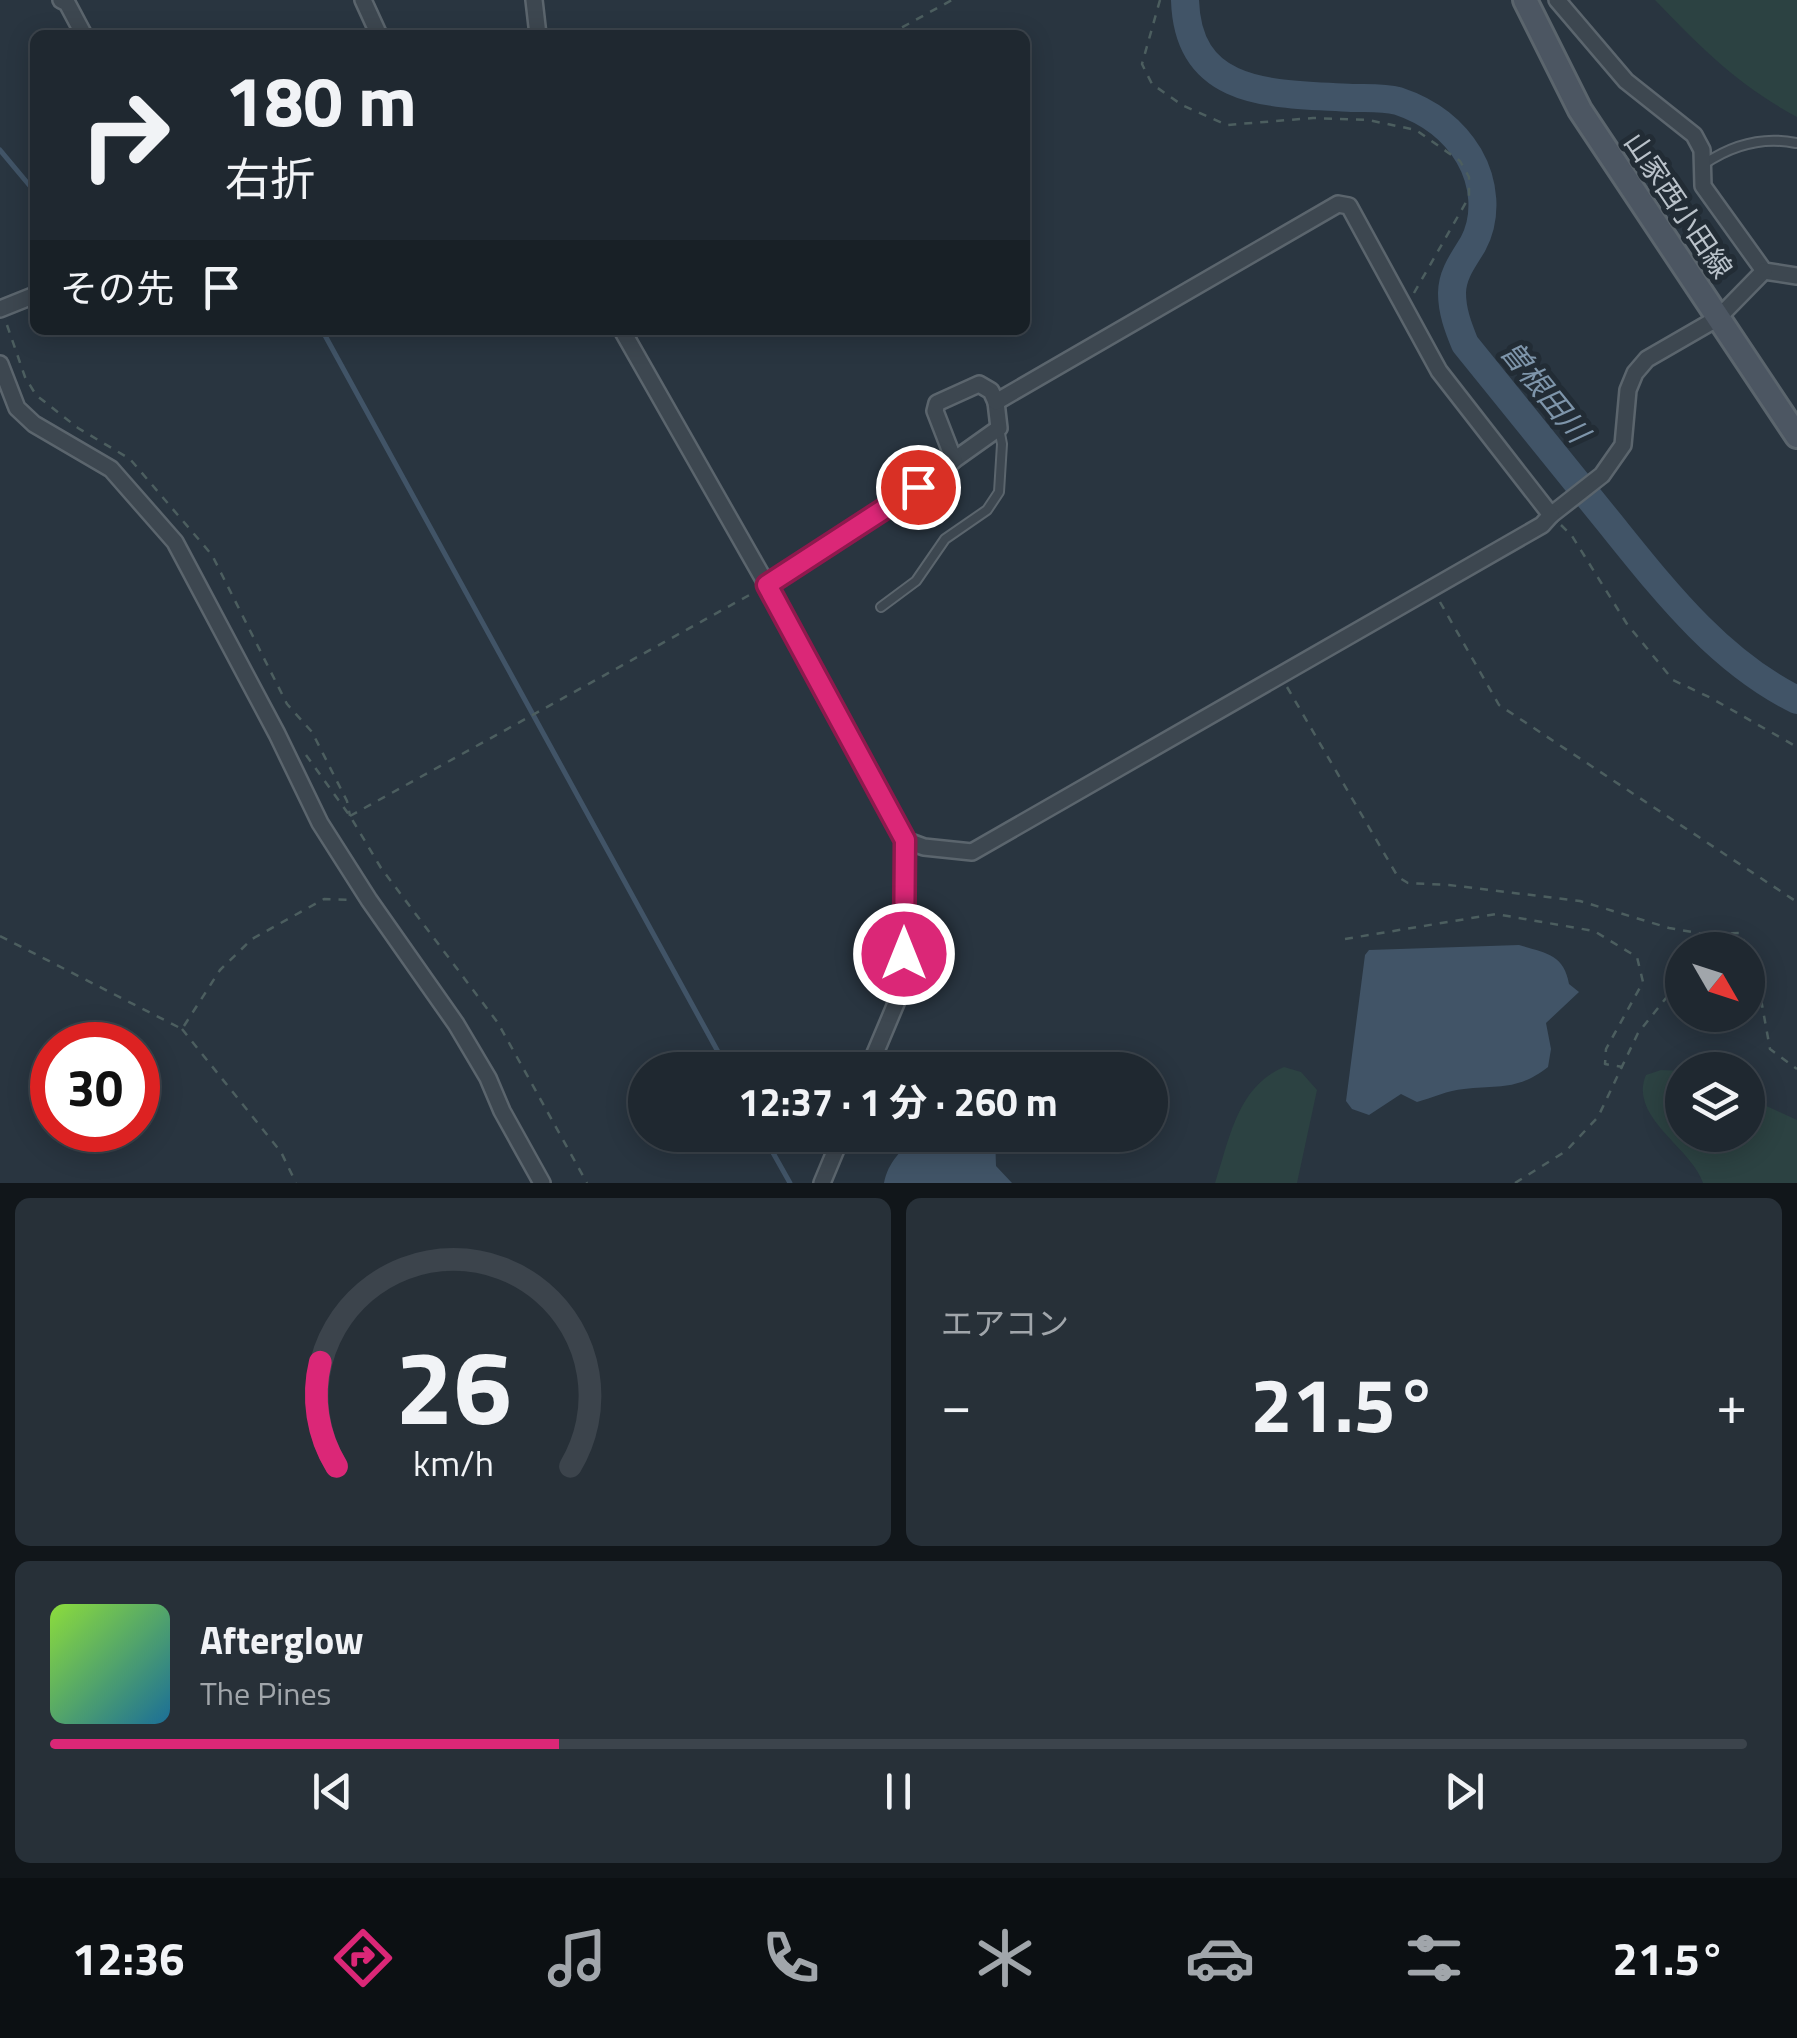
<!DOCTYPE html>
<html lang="ja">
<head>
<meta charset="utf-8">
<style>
  body { margin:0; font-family:"Titillium Web","Noto Sans JP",sans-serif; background:#273038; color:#f1f3f6; height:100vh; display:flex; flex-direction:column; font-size:38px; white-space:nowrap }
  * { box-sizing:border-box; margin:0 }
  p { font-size:32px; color:#a1a6ab }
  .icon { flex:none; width:55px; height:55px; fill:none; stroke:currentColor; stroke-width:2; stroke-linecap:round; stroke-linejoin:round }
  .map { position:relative; height:1183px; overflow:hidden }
  .side { display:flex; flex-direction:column; gap:15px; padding:15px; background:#11161a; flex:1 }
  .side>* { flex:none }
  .hud { position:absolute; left:30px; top:30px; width:1000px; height:305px; border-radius:15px; box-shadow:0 5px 25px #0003,0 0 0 2px #3c444c; background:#1f2830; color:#f1f3f6; overflow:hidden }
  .needle { width:65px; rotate:129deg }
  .controls { position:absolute; left:1665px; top:932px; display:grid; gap:20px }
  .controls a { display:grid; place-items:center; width:100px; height:100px; border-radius:50%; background:#1f2830; box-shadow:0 5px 25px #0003,0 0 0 2px #3c444c; font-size:50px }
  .speed { position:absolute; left:30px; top:1022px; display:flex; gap:20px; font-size:50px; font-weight:700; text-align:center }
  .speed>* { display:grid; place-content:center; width:130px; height:130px; border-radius:50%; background:#1f2830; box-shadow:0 5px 25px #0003,0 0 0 2px #3c444c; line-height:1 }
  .speed .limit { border:15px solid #d22; background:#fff; color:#111 }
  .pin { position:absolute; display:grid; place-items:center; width:85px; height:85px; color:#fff; margin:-42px; border:5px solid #fff; border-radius:50%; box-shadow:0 2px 10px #0007 }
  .me { position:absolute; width:110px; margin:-55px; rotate:0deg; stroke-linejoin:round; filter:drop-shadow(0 0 8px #0008) }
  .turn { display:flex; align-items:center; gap:35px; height:210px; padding:0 30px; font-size:45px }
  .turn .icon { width:130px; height:130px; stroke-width:2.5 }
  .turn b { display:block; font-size:70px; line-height:85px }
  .then { display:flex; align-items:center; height:95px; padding:0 30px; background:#0003; gap:20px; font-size:38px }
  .big { font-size:75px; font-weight:700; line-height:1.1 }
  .side .widget { flex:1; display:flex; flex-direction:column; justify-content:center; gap:15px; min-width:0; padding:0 35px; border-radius:15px; background:#273038 }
  .side .dial { align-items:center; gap:0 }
  .dial svg { height:260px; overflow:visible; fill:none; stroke:#3c444c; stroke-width:7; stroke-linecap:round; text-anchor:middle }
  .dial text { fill:#f1f3f6; stroke:none }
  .song { display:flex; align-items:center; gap:30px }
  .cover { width:120px; height:120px; border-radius:15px; background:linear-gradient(135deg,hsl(90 70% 55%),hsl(200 70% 35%)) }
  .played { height:10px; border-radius:5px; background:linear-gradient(90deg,#db2777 30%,#3c444c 30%) }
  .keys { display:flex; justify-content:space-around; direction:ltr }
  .heat { display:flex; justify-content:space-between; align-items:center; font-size:55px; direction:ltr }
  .side .tiles { flex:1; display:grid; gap:15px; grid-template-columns:1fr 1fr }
  .widget:last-child { grid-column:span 2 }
  .trip { position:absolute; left:628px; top:1052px; width:540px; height:100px; border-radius:50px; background:#1f2830; box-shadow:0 5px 25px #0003,0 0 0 2px #3c444c; font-weight:700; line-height:100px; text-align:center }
  .dock { display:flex; height:160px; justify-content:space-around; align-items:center; background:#0c1013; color:#a1a6ab }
  .dock .icon { width:70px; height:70px }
  .dock .on { color:#db2777 }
  .dock b { font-size:45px; color:#f1f3f6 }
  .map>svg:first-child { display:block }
</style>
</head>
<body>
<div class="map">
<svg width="1797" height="1183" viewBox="0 0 1797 1183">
  <rect width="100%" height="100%" fill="#293540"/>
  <g fill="#2c4242">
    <path d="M1655,0H1797V117C1739,86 1700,47 1655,0Z"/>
    <path d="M1284,1067L1301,1072L1317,1090L1297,1183H1215C1230,1138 1237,1087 1284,1067Z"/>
    <path d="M1661,1070L1682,1071V1135H1748V1094L1762,1104L1797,1120V1183H1703C1691,1147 1628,1117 1646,1075Z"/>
  </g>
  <g fill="#415467">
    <path d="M1519,945C1545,953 1564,954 1569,984L1579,992L1546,1023L1551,1049L1548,1067C1517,1091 1499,1085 1464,1089C1448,1090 1432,1098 1417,1102L1401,1094L1369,1115L1352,1109L1346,1101L1365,955L1369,950Z"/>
    <path d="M918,1135H995L996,1166L1012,1183H884C888,1162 902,1149 918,1135Z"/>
  </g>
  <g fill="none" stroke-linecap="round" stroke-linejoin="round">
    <g stroke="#415467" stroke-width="5">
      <polyline points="0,150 35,192"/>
      <polyline points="322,330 728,1070"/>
      <polyline points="763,1135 790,1183"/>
    </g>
    <path stroke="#415467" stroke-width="28" d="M1185,0C1188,100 1278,93 1352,98C1367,98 1384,97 1398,101C1428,111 1453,129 1469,156C1484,182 1488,216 1473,244C1464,259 1452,274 1452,293C1452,311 1458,327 1465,344C1510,400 1555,455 1600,511C1657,581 1714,659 1797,700"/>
    <g stroke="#5b656d" stroke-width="12">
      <g id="service">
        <path d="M1704,164C1732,145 1762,136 1796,143"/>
        <polyline points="881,607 916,581 945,539 987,510 999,492 1002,444 999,428"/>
      </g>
    </g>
    <g stroke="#5b656d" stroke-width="20">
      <g id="minor">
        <polyline points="61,0 67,3 84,35"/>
        <polyline points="363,0 379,35"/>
        <polyline points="534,0 538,35"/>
        <polyline points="1557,0 1626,81 1694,135 1702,150 1703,186 1764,271 1797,276"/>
        <polyline points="0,309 35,295"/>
        <polyline points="622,330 767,585 905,840 905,982 868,1070"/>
        <polyline points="0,364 17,408 34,424 111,469 175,542 277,734 320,823 369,900 456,1024 488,1078 502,1111 542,1183"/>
        <polyline points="954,460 999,428 996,402"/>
        <polyline points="1551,515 1602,475 1623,445 1628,390 1635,373 1647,359 1718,318 1764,271"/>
        <polyline points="767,585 947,467 954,460 935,411 937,403 979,384 991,391 996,402 1338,204 1349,206 1439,371 1551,515 1542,525 972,852 924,847 905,840"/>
        <polyline points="822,1183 842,1135"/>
      </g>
    </g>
    <g stroke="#5b656d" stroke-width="28">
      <polyline id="secondary" points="1525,0 1580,110 1797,436"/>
    </g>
    <g stroke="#4c5e5f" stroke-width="2.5" stroke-dasharray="8 8" stroke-linecap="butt">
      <polyline points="1160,0 1142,64 1152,84 1182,105 1227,125 1313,118 1368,120 1416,130 1460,161 1469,177 1469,197 1414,293"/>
      <polyline points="888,35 952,0"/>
      <polyline points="7,325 25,377 36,395 78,428 130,459 212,555 287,704 312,732 347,801 350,816"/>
      <polyline points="1561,525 1572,536 1627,624 1673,680 1711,698 1797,747"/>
      <polyline points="1440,602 1499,705 1797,902"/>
      <polyline points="1287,687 1398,877 1408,883 1449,885 1580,901 1669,928 1704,934 1739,933 1753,955 1770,1049 1797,1069"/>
      <polyline points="306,755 350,816 381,868 498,1023 587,1183"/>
      <polyline points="350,816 753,593"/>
      <polyline points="0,936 182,1029 220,970 252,939 324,899 352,900"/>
      <polyline points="1345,939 1496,914 1594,931 1637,957 1643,982 1606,1049 1605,1064 1623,1067"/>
      <polyline points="1705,950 1717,935"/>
      <polyline points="182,1029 281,1152 296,1183"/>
      <polyline points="1515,1183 1566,1151 1598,1117 1638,1033 1682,978"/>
    </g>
    <use href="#service" stroke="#3d4750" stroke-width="8"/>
    <use href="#minor" stroke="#3d4750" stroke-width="15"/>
    <use href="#secondary" stroke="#4c5662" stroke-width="22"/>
  </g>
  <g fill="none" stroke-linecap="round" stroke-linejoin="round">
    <g stroke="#8e194d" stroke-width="25">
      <polyline id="route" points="904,954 905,840 767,585 918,487"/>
    </g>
    <use href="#route" stroke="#db2777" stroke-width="18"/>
  </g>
  <g text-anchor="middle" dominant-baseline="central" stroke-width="10" stroke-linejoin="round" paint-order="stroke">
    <g font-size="28" fill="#bac2ca" stroke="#222c35">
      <text transform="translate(1679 205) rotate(56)">山家西小田線</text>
    </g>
    <g font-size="30" font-style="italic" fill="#7e95aa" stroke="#222c35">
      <text transform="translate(1545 391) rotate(51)">曽根田川</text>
    </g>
  </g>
</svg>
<div class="controls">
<a><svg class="needle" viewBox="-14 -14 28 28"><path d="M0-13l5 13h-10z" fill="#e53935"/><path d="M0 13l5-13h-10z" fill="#a1a6ab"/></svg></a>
<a><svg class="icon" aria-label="layers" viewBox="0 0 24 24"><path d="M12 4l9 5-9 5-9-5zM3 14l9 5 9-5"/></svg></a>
</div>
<div class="speed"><div class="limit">30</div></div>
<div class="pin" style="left:918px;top:487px;background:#d93025"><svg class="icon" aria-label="arrive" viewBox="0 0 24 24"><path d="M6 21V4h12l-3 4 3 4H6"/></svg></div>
<svg class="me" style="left:904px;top:954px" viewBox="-20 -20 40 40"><circle r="17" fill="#db2777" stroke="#fff" stroke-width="3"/><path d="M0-11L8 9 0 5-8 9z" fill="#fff"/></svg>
<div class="trip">12:37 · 1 分 · 260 m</div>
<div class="hud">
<div class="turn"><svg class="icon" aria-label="right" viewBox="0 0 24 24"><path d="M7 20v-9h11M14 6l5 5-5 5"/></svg><div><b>180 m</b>右折</div></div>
<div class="then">その先<svg class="icon" aria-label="arrive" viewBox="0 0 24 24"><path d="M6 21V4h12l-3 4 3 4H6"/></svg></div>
</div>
</div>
<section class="side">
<div class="tiles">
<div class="widget dial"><svg viewBox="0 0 100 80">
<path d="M14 69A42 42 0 1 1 86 69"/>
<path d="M14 69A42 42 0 0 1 9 37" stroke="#db2777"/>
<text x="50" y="56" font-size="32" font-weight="700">26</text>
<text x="50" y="72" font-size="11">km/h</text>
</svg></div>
<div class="widget"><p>エアコン</p>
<div class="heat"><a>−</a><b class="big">21.5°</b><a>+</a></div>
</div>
<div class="widget">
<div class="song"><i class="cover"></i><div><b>Afterglow</b><p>The Pines</p></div></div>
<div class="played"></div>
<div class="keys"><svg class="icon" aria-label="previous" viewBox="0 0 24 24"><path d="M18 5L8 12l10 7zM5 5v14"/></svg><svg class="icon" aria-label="pause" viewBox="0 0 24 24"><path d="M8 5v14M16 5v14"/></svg><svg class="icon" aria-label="next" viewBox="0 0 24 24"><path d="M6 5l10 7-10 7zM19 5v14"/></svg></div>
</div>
</div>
</section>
<nav class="dock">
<b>12:36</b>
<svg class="icon on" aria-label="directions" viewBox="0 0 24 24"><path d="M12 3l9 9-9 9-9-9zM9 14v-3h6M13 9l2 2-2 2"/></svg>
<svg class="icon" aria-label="music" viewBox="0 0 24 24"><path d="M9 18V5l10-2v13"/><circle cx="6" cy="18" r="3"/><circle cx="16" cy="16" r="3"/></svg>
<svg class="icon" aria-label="phone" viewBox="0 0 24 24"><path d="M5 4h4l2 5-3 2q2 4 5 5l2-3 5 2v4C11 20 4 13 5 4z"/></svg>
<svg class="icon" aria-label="climate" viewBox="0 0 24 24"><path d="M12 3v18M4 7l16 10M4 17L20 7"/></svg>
<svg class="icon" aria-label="car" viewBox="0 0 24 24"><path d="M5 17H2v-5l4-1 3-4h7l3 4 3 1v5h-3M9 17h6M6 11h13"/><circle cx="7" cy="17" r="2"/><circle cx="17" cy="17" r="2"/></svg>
<svg class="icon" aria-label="filters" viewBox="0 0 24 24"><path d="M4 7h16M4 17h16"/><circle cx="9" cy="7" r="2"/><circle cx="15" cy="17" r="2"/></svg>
<b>21.5°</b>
</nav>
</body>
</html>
